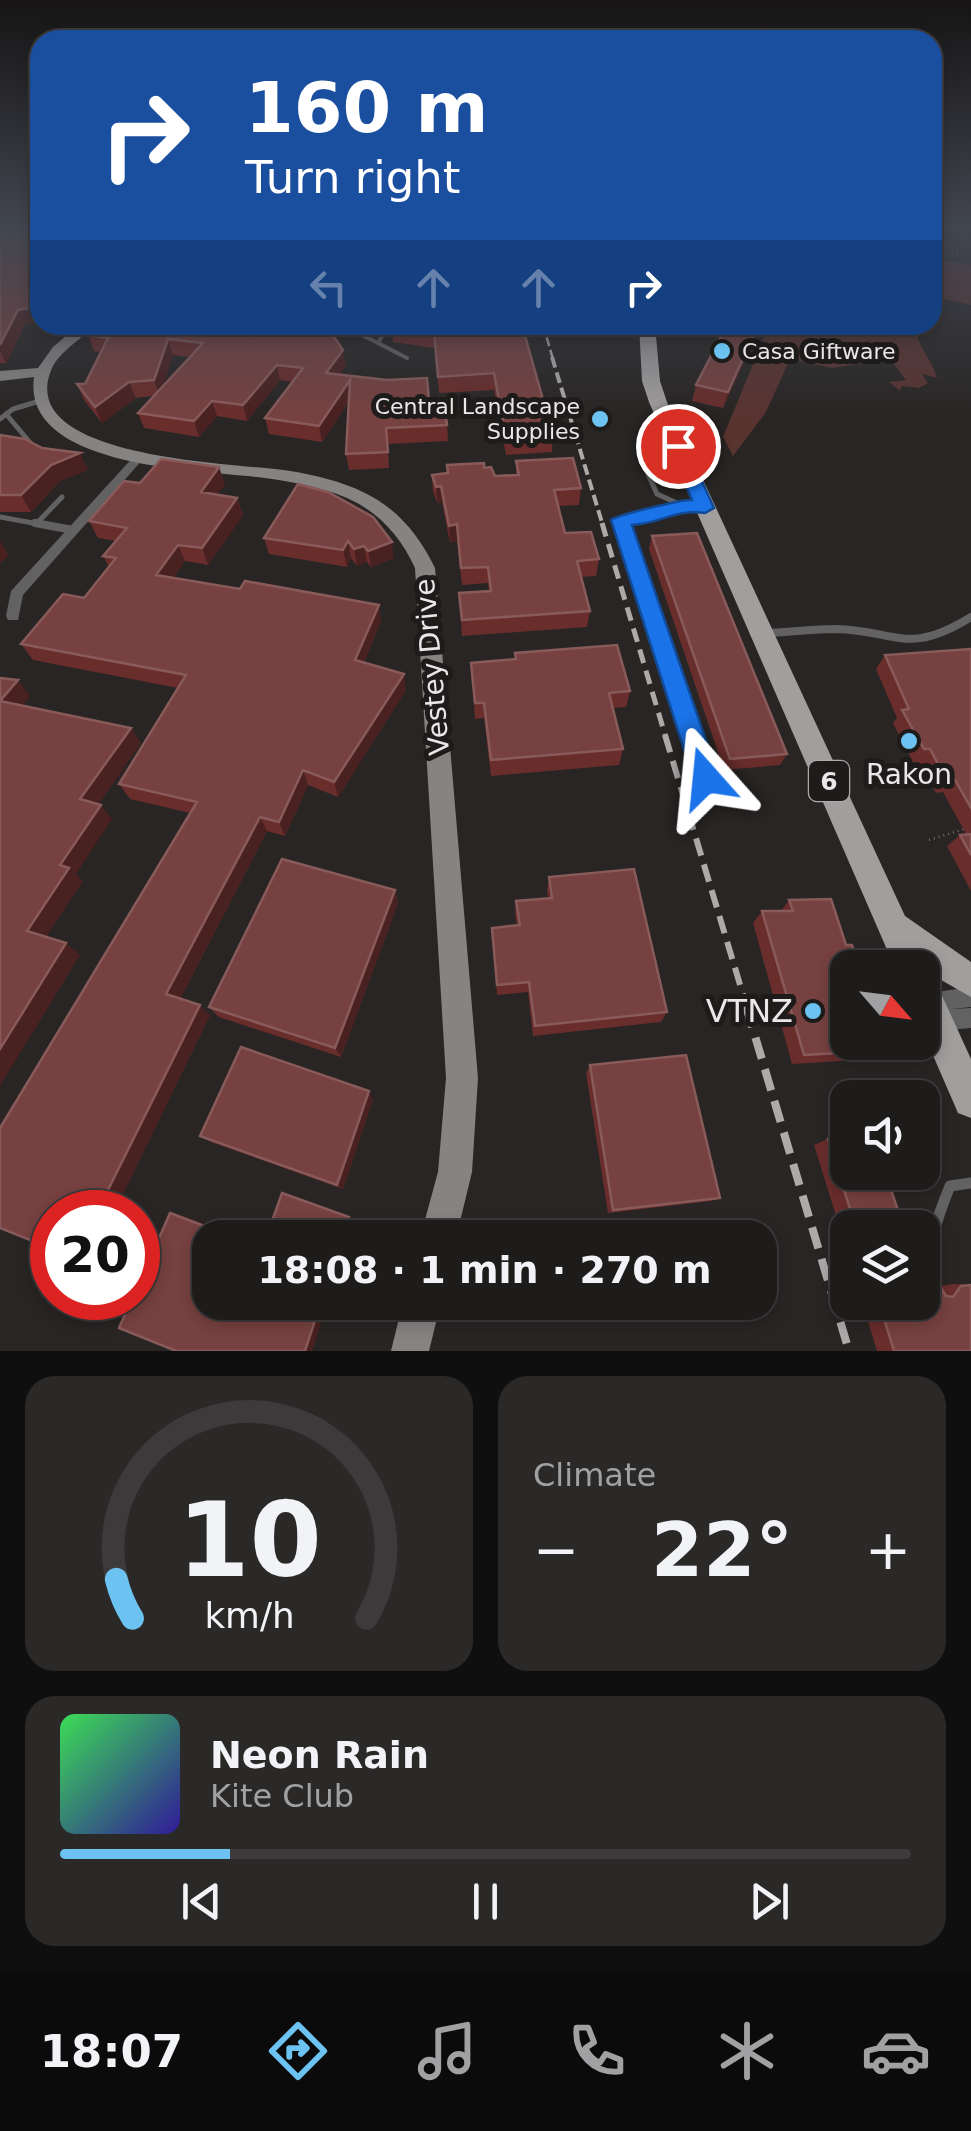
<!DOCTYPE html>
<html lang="en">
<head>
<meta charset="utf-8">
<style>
  body { margin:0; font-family:"DejaVu Sans",sans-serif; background:#2b2928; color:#f1f3f6; height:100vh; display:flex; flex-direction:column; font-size:38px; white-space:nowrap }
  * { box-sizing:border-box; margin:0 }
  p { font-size:32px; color:#a1a1a3 }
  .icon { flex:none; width:55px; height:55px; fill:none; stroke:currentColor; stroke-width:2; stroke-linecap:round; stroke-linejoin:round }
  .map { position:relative; height:1351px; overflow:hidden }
  .side { display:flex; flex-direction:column; gap:25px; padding:25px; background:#100f0f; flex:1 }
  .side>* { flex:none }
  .top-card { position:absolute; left:30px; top:30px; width:912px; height:305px; border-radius:30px; box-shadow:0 5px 15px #0003,0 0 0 2px #3c3a3a; background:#1a4fa0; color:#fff; overflow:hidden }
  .needle { width:65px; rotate:118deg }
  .controls { position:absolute; left:830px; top:950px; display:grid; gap:20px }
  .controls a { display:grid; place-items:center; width:110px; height:110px; border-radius:20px; background:#1e1c1b; box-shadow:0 5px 15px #0003,0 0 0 2px #3c3a3a; font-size:50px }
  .speed { position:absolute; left:30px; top:1190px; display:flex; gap:20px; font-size:50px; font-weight:700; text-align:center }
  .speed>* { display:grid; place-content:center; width:130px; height:130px; border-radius:50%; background:#1e1c1b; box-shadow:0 5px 15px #0003,0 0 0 2px #3c3a3a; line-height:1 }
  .speed .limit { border:15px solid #d22; background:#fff; color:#111 }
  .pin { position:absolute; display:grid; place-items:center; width:85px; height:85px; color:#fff; margin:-42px; border:5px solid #fff; border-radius:50%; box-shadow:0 2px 10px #0007 }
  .me { position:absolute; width:110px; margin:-55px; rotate:342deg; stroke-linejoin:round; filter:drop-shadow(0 0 8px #0008) }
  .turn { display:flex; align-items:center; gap:35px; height:210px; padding:0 50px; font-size:45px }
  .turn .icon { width:130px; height:130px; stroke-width:2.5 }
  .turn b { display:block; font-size:70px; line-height:85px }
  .lanes { display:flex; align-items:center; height:95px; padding:0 50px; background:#0003; justify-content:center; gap:50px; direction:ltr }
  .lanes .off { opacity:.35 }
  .big { font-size:75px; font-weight:700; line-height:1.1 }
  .side .tile { flex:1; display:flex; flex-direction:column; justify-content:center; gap:15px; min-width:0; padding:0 35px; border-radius:30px; background:#2b2928 }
  .side .dial { align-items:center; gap:0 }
  .dial svg { height:260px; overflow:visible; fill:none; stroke:#3c3a3a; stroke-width:7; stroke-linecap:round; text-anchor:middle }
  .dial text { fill:#f1f3f6; stroke:none }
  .song { display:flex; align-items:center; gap:30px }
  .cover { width:120px; height:120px; border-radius:15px; background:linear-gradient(135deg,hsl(130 70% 55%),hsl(250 70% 35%)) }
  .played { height:10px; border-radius:5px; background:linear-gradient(90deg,#6cc3f2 20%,#3c3a3a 20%) }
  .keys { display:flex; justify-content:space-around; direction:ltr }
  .heat { display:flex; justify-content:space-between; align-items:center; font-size:55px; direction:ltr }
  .side .tiles { flex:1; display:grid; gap:25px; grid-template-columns:1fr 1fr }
  .tile:last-child { grid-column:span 2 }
  .trip { position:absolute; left:192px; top:1220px; width:585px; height:100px; border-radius:30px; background:#1e1c1b; box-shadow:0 5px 15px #0003,0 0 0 2px #3c3a3a; font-weight:700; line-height:100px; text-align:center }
  .tabs { display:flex; height:160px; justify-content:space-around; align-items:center; background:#0c0b0b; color:#a1a1a3 }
  .tabs .icon { width:70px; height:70px }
  .tabs .on { color:#6cc3f2 }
  .tabs b { font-size:45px; color:#f1f3f6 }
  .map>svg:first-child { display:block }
</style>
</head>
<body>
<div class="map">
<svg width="971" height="1351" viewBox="0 0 971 1351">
  <rect width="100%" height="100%" fill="#282524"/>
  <g fill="#593330">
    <polygon points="933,251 941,252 941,260 971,265 971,305 933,296"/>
    <path d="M769,325H916C916,347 932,358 937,378L922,374L928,383L919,388L902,386L900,391L889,382L906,380L890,359L832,368L790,359L766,412L733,456L723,437Z"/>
  </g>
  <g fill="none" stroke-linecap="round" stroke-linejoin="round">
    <g stroke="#72706f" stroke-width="2.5" stroke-dasharray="1 4" stroke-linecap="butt">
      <polyline points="932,250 971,255"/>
      <polyline points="929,840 971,827"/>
    </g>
    <g stroke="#636262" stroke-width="4">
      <polyline points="348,328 378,343 388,325"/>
      <polyline points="378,343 407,358"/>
    </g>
    <g stroke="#636262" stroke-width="5">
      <polyline points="6,414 32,445"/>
      <polyline points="0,419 13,409 43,400"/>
      <polyline points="675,447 656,448 644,455 643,463 657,494 679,504 700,507"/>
      <polyline points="0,517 49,526"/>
      <polyline points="37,523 62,497"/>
      <polyline points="623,526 621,520 651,518 679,504"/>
    </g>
    <g stroke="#636262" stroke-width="8">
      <polyline points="35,523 73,530"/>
      <polyline points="622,523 693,738"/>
      <path d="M766,633C789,632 813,629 836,629C898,631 908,656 971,617"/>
    </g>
    <polyline stroke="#636262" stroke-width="9" points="692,735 706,778"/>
    <path stroke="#636262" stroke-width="11" d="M931,1287C926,1250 936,1220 950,1186L971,1183"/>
    <g fill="#636262" fill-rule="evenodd">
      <polygon points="300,325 345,325 353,328 348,331 305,328"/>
      <polygon points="140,453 144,454 144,458 23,595 18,620 8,620 6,616 11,591 136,454"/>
      <polygon points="971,987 971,1007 952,1009 971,1008 971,1028 936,1031 929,1028 926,1021 929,1014 934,1011 922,1010 922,994"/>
    </g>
    <g fill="#868483" fill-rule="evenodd">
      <path d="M79,325H95C82,339 61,350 52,368C11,461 244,463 290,471C315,475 340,481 363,492C397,508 419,535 435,568L478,1078L472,1172L456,1238H420L438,1172L446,1078L415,568C401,537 379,512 347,498C319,486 288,481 257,477C201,470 21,468 34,377L0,381V371L38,368L53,347Z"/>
      <polygon points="403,1302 441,1302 429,1351 391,1351"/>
    </g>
    <polygon fill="#a19e9e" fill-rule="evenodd" points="639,325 655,325 660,381 667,402 905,916 971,962 971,997 927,972 926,975 934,978 971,1059 971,1118 958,1113 922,1030 922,968 895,968 649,402 642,381"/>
    <polyline stroke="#adaaaa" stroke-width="2.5" stroke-dasharray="9 4" stroke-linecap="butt" points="543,325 553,359"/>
    <polyline stroke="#adaaaa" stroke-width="4" stroke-dasharray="11 5" stroke-linecap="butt" points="552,357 603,526"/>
    <polyline stroke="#adaaaa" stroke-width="5" stroke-dasharray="14 8" stroke-linecap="butt" points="602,523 666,738"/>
    <polyline stroke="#adaaaa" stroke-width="6" stroke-dasharray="18 9" stroke-linecap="butt" points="665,735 747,1008"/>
    <polyline stroke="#adaaaa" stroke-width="8" stroke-dasharray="22 11" stroke-linecap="butt" points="746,1006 849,1351"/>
  </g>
  <g fill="#692d2c" fill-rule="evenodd">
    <polygon points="0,227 40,227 40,316 35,315 36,322 25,324 6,363 0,363"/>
    <path d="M99,325L346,365L339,375L429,400L447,425L448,441L388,444L389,468L349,470L346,454L349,401L322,442L269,434L265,418L292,382L280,380L247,421L217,416L199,437L144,428L138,413L153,396L136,398L102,423L84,400L77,384H85L101,352L94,351L88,335ZM173,355L190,357L163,385Z"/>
    <polygon points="522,325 553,435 552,452 506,455 494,390 439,393 435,348 393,342 392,326"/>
    <polygon points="686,325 700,325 698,329 687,328"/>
    <polygon points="761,325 723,408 692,401 696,385"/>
    <polygon points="0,435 42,448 88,470 60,481 31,512 0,512"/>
    <polygon points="516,461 581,488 579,505 558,506 565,533 599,559 596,576 581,577 590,611 587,627 462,636 459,593 489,591 488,583 462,585 457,541 450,543 442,502 437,503 433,491 432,475 484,468 495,476 516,475"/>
    <polygon points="140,483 225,484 217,495 237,498 243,515 208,565 185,561 173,578 381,621 364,662 406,690 338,797 308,785 285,836 267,831 180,999 210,1015 114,1212 190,813 130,799 119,784 178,688 33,660 21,644 84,598 109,567 103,556 116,541 98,538 89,521"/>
    <polygon points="298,484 394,558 371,567 367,562 357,566 351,558 347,567 269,554 264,538"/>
    <polygon points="652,536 787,754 780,765 724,770 649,549"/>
    <polygon points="971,649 971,891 947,846 960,835 966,834 943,792 936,793 919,762 913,762 893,723 897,718 876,669 885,655"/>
    <polygon points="515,653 630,691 626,707 613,708 623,749 619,765 491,776 484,718 475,719 471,663 515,660"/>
    <polygon points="549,877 667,1012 661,1022 533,1036 528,992 497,995 492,928 517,926 515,914 516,901 548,898 547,890"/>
    <polygon points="395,890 398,903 341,1057 219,1017 209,1007"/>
    <polygon points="789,900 846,945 890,1050 875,1059 792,1064 753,923 762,911 781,911"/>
    <polygon points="590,1065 720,1198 711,1201 608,1213 586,1073"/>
    <polygon points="373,1099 343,1189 211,1142 200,1136"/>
    <polygon points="828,1139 904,1228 848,1228 848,1254 814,1145"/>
    <polygon points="954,1284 971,1285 971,1351 877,1351 862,1302 922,1302 924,1288 939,1288 940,1286"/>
  </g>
  <g fill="#492120">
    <polygon points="28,301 36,322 25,324 6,363 0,351 0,345 18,310"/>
    <polygon points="758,325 761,325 723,408 728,392"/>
    <polygon points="168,339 173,355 160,396 154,380"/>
    <polygon points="343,350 346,365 329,389 326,373"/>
    <polygon points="277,365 280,380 247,421 243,405"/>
    <polygon points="350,380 352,396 322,442 319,426"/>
    <polygon points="129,382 136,398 102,423 95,407"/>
    <polygon points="212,401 217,416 199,437 194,421"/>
    <polygon points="80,453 88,470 60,481 31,512 21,495 51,465"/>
    <polygon points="219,467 225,484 207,509 201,492"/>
    <polygon points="441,486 442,502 437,503 436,487"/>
    <polygon points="237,498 243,515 208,565 202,548"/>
    <polygon points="457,524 457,541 450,543 449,526"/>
    <polygon points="0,541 9,555 0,564"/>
    <polygon points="348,541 351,558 347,567 343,550"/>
    <polygon points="392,542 394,558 371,567 368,551"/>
    <polygon points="178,545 185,561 163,592 156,575"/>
    <polygon points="364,546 367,562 357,566 354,549"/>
    <polygon points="379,605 381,621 358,676 355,660"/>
    <polygon points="404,674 406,690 338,797 334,782"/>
    <polygon points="18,680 30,696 13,716 0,701"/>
    <polygon points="131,728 141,743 92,814 80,799"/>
    <polygon points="303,770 308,785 285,836 279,822"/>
    <polygon points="101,805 112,819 76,874 83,881 42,943 27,931 60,865"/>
    <polygon points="260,817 267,831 177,1004 166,994"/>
    <polygon points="395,890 398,903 341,1057 335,1048"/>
    <polygon points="66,943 80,955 0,1086 0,1049"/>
    <polygon points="200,1005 210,1015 114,1212 97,1212"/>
    <polygon points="369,1091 373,1099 343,1189 337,1185"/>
    <polygon points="170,1213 183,1216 241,1238 236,1238"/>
    <polygon points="349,1217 355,1220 349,1238 342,1238"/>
    <polygon points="321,1302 328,1302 312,1351 305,1351"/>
  </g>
  <g fill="#764140" stroke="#885b5a" stroke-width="2.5">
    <polygon points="0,227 40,227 40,302 28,301 30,308 18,310 0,345"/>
    <polygon points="99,325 260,325 332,334 343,350 326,373 387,380 427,378 429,400 444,400 447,425 386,428 388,452 346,454 350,380 319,426 265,418 303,368 277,365 243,405 212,401 194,421 138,413 203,343 168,339 154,380 129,382 95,407 77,384 85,384 108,338 88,335"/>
    <polygon points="392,325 522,325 553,435 506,438 494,373 438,377 434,332 392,326"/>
    <polygon points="727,325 758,325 728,392 696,385"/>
    <polygon points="0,435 25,439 42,448 80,453 51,465 21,495 0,495"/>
    <polygon points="573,458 581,488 554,490 565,533 591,532 599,559 577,561 590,611 462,620 459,593 491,591 488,567 461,568 457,524 449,526 441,486 436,487 432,475 448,473 447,465 484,463 484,468 491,467 495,476 519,475 516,461"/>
    <polygon points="161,459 219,467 201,492 237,498 202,548 178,545 156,575 240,589 245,581 379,605 355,660 404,674 334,782 303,770 279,822 260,817 166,994 200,1005 97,1212 52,1212 52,1249 0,1228 0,1128 197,802 119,784 186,675 21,644 63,594 84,598 116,558 103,556 127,528 89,521 124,481 140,483"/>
    <polygon points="298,484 328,492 373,517 392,542 368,551 364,546 354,549 348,541 343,550 264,538"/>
    <polygon points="697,533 787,754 730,759 652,536"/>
    <polygon points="617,645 630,691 609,693 623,749 491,760 484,703 475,703 471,663 516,659 515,653"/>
    <polygon points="971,649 971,808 955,780 947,781 930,749 924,749 902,710 909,709 885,655"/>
    <polygon points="0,678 18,680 0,701"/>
    <polygon points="0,701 131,728 80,799 101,805 60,865 69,868 27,931 66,943 0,1049"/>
    <polygon points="971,834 971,855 960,835"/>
    <polygon points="282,859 395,890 335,1048 209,1007"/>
    <polygon points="634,869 667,1012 535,1026 529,982 497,985 492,928 520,925 516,901 552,898 549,877"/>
    <polygon points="831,899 846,945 852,945 860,968 848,968 848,1042 887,1042 890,1050 804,1055 762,911 793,911 789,900"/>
    <polygon points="241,1047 369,1091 337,1185 200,1136"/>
    <polygon points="686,1055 720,1198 613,1210 590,1065"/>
    <polygon points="848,1137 848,1172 885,1172 904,1228 856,1228 828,1139"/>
    <polygon points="282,1193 349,1217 342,1238 266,1238"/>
    <polygon points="170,1213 236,1238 210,1238 210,1302 321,1302 305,1351 176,1351 119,1328 132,1298 138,1298 138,1286"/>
    <polygon points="922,1282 925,1290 941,1288 946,1296 953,1297 961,1286 971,1285 971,1351 894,1351 879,1302 922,1302"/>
  </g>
  <linearGradient id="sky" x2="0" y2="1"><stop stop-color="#161414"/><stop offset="0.55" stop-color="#424650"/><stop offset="1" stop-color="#424650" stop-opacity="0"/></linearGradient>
  <rect width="971" height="416" fill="url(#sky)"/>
  <path fill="#1a73e8" stroke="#114b97" stroke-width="2.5" d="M678,441L686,446L714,508L705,513C674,509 663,523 632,525L719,778L715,786L706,789L697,786L693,778L611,520C617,515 683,499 692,500L669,446Z"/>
  <g fill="#6cc3f2" stroke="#1e1b1b" stroke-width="4">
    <circle cx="722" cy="351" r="10"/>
    <circle cx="600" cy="419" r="10"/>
    <circle cx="909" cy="741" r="10"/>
    <circle cx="813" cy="1011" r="10"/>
  </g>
  <g text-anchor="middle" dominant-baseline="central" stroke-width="10" stroke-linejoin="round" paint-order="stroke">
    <g font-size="22" fill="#e9e7e7" stroke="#1e1b1b" text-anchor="start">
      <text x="742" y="351">Casa Giftware</text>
      <text x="580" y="406" text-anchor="end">Central Landscape<tspan x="580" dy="25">Supplies</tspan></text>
    </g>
    <rect fill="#1e1b1b" stroke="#acaaaa" stroke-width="2.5" x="809" y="761" width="40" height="40" rx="8"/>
    <g font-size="25" font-weight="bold" fill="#e9e7e7">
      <text x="829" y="781">6</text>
    </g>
    <g font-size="28" fill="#e9e7e7" stroke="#1e1b1b">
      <text transform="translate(432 667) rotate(-95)">Vestey Drive</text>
    </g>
    <g font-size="28" fill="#e9e7e7" stroke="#1e1b1b">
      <text x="909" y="774">Rakon</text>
    </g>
    <g font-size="32" fill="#e9e7e7" stroke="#1e1b1b" text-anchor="end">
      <text x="793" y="1011">VTNZ</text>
    </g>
  </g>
</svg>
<div class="controls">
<a><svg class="needle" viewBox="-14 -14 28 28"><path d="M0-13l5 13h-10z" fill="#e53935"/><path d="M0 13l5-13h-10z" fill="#a1a1a3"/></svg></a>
<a><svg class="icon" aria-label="sound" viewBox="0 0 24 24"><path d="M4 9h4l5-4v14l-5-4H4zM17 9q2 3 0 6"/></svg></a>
<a><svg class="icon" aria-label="layers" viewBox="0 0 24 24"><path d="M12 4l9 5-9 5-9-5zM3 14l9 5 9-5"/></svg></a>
</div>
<div class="speed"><div class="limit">20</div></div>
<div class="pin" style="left:678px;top:446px;background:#d93025"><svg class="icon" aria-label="arrive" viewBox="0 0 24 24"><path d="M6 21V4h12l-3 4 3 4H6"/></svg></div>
<svg class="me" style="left:706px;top:778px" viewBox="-20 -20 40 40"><path d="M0-17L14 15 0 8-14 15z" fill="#1a73e8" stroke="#fff" stroke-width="4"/></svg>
<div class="trip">18:08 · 1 min · 270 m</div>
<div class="top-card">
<div class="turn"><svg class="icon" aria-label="right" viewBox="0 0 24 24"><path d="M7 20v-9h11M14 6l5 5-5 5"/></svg><div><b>160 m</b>Turn right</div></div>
<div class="lanes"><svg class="icon off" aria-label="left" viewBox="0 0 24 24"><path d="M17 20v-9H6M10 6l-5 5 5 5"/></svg><svg class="icon off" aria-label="ahead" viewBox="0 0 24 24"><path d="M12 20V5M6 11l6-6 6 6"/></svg><svg class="icon off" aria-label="ahead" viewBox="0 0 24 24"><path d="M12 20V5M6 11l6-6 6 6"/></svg><svg class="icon" aria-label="right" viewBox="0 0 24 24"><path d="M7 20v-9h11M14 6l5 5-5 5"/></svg></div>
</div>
</div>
<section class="side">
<div class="tiles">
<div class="tile dial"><svg viewBox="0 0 100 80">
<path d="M14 69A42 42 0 1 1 86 69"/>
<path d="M14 69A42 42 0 0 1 9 57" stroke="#6cc3f2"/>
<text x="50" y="56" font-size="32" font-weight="700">10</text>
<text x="50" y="72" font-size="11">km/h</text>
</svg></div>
<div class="tile"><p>Climate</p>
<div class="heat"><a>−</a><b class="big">22°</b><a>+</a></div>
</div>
<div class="tile">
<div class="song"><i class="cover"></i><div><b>Neon Rain</b><p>Kite Club</p></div></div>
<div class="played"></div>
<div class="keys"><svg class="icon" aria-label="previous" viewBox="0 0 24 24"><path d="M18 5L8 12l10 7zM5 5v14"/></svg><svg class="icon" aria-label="pause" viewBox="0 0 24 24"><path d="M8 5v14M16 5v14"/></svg><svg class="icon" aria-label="next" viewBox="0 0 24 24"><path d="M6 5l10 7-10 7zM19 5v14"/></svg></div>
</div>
</div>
</section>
<nav class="tabs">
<b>18:07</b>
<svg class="icon on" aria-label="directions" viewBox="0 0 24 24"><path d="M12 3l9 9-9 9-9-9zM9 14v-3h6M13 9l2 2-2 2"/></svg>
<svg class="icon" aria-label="music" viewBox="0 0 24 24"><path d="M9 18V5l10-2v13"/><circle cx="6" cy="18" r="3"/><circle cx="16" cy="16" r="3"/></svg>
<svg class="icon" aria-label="phone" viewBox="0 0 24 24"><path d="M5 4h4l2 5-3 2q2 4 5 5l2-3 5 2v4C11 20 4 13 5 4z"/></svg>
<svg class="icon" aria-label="climate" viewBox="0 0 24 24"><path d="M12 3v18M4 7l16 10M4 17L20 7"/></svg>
<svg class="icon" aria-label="car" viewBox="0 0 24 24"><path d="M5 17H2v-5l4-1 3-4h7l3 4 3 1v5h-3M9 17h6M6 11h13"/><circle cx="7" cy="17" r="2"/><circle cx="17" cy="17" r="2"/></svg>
</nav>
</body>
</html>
